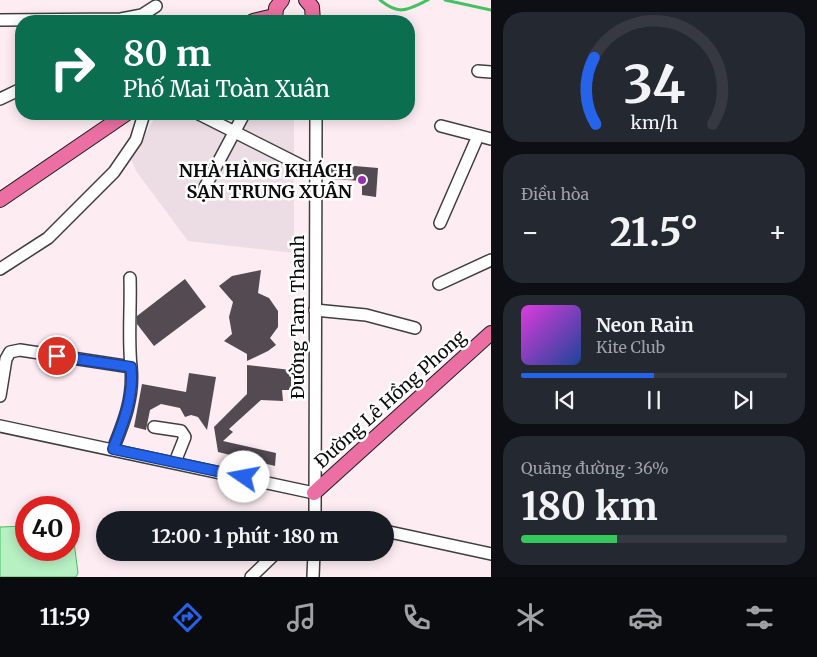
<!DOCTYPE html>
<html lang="vi">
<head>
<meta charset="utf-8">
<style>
  body { margin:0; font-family:Merriweather,serif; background:#242831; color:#f1f3f6; height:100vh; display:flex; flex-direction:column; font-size:19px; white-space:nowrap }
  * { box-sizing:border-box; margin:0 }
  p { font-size:16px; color:#9ea1a6 }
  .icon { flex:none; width:28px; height:28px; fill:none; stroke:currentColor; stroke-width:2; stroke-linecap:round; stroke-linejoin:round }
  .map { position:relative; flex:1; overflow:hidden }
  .side { display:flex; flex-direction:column; gap:12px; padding:12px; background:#0d0f14; width:326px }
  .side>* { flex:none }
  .hud { position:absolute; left:15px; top:15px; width:400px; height:105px; border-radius:20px; box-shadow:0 2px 12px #0003; background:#0b6e4f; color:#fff; overflow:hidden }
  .speed { position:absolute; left:15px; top:496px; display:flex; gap:10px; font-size:25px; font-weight:700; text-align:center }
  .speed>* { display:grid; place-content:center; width:65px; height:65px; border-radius:50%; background:#171b24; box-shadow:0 2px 12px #0003; line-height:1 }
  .speed .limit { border:8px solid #d22; background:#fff; color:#111 }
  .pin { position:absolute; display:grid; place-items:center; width:42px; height:42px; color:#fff; margin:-21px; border:2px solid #fff; border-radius:50%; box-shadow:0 1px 5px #0007 }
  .me { position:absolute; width:55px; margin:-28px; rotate:282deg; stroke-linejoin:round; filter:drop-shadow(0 0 4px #0008) }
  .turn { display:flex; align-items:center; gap:18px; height:105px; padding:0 25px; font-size:22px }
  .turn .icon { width:65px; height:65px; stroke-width:2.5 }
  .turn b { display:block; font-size:35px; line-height:42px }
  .big { font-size:38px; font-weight:700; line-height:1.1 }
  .side .card { flex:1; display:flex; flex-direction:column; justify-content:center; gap:8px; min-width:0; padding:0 18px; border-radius:20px; background:#242831 }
  .side .dial { align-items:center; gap:0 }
  .dial svg { height:130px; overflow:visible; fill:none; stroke:#363941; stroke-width:7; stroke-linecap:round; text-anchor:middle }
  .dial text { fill:#f1f3f6; stroke:none }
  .song { display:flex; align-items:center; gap:15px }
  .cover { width:60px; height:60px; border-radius:8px; background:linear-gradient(135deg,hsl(300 70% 55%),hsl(220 70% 35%)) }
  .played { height:5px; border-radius:2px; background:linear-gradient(90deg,#2563eb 50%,#363941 50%) }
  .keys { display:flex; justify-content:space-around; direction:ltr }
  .heat { display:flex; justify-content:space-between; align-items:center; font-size:28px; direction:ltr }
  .charge { height:8px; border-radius:4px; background:linear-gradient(90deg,#34c759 36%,#363941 0) }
  .trip { position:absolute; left:96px; top:511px; width:298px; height:50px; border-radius:25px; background:#171b24; box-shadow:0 2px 12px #0003; font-weight:700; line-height:50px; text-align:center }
  .menu { display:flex; height:80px; justify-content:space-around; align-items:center; background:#090b0e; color:#9ea1a6 }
  .menu .icon { width:35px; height:35px }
  .menu .on { color:#2563eb }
  .menu b { font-size:22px; color:#f1f3f6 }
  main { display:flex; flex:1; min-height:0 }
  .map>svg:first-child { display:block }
</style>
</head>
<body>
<main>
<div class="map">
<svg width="491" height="577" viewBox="0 0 491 577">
  <rect width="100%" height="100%" fill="#fdedf3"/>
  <polygon fill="#ecdde4" points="157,114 294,114 294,253 188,241 136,171 131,159"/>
  <polygon fill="#b7f0c3" stroke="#45c062" points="26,526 26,550 69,550 69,537 74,542 78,573 76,577 0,577 0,527"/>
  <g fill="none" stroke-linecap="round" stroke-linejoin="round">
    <g stroke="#45c062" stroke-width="3">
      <path d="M380,0C400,16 407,10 428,0"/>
      <polyline points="445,0 491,10"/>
    </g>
  </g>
  <g fill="#544a52">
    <polygon points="331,164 378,168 376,197 362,195 362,181 331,179"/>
    <polygon points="261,270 258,293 269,298 278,311 278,327 270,338 276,345 268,351 247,361 247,354 224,341 232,334 229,317 233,302 219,286 232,276"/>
    <polygon points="185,279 206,307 154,346 137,324 137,316"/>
    <polygon points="247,365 291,370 291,390 282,390 283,401 261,400 229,429 233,432 223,441 276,453 275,466 218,452 214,427 247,394"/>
    <polygon points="189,373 216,377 207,430 198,417 191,415 185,417 180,408 161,404 150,410 146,430 134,427 142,384 186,392"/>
  </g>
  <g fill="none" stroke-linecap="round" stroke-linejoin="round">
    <g stroke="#3f3f3f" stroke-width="14">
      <g id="minor">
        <polyline points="0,20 121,19 142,15 156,6"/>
        <polyline points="478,71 491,72"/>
        <polyline points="0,99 21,89"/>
        <polyline points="199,114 316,173"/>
        <polyline points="441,126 491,139"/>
        <polyline points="205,187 244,114"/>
        <polyline points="440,223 478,136"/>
        <polyline points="0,269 48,238 114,172 136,140 144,114"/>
        <path d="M130,278C131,308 128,337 131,367"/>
        <polyline points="439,284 491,260"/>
        <polyline points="315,310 366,315 415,328"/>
        <path d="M0,396L6,359L10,352L20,350L131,367C134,397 124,422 113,449"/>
        <polyline points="0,426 314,493"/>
        <polyline points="154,427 181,431 185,437 175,462"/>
        <polyline points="312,520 315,517 328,520"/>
        <polyline points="315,520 316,114"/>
        <polyline points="385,531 491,554"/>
        <polyline points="251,577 277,552"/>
        <polyline points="313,577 314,552"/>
      </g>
    </g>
    <g stroke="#1d1d1d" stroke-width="16">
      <g id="major">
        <polyline points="306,0 312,7 313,21"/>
        <polyline points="253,21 274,16"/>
        <polyline points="275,21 276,8 282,0"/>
        <polyline points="0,200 126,114"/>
        <polyline points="314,493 491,333"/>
      </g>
    </g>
    <use href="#minor" stroke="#fff" stroke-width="11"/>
    <use href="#major" stroke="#eb6fa2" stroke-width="14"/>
  </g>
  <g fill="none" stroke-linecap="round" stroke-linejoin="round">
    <g stroke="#184099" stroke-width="12">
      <path id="route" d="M57,356L131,367C134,397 124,421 113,449L244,477"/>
    </g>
    <use href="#route" stroke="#2563eb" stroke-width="9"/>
  </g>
  <circle fill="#9432ae" stroke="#fff" stroke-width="2" cx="362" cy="180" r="5"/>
  <g text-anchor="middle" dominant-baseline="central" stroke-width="5" stroke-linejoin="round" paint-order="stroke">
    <g font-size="18" font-weight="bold" fill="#0c0c0c" stroke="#fff" text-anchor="end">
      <text x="352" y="170">NHÀ HÀNG KHÁCH<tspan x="352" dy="21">SẠN TRUNG XUÂN</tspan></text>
    </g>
    <g font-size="18" fill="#0c0c0c" stroke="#fff">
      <text transform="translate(297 317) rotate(-90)">Đường Tam Thanh</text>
      <text transform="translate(390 399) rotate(-42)">Đường Lê Hồng Phong</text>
    </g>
  </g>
</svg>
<div class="speed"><div class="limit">40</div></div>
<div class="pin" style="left:57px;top:356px;background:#d93025"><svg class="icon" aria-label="arrive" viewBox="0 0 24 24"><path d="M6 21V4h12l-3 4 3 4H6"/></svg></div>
<svg class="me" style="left:244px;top:477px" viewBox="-20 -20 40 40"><circle r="19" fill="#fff"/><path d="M0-13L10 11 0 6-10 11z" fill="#2563eb"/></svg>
<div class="trip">12:00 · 1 phút · 180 m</div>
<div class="hud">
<div class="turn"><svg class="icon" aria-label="right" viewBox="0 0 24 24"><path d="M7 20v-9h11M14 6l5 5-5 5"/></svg><div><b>80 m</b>Phố Mai Toàn Xuân</div></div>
</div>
</div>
<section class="side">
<div class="card dial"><svg viewBox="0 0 100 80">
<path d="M14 69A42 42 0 1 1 86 69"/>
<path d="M14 69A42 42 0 0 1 13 28" stroke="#2563eb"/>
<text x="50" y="56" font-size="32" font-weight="700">34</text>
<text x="50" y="72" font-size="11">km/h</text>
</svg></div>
<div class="card"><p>Điều hòa</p>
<div class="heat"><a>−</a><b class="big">21.5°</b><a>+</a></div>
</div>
<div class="card">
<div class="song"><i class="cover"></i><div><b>Neon Rain</b><p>Kite Club</p></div></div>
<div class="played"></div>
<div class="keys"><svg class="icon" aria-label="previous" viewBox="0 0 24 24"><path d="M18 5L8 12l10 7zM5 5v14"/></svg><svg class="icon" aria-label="pause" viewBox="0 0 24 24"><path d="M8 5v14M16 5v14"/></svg><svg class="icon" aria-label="next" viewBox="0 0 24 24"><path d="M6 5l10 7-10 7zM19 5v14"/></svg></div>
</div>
<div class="card"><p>Quãng đường · 36%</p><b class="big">180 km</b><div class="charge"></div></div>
</section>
</main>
<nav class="menu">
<b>11:59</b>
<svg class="icon on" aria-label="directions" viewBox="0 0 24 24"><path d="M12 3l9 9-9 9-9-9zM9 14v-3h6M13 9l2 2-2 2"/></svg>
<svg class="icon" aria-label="music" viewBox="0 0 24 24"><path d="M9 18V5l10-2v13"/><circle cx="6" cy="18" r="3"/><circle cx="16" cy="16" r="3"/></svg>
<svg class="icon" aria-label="phone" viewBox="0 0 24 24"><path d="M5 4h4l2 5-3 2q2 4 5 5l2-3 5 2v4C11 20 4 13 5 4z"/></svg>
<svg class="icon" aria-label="climate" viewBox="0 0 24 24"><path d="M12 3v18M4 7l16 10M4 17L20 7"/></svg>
<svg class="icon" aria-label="car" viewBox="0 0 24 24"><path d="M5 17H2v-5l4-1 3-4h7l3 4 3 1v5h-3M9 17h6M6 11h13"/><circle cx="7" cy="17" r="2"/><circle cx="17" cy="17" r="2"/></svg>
<svg class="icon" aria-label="filters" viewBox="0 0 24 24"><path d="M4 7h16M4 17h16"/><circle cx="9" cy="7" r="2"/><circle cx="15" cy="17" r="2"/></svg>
</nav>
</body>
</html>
